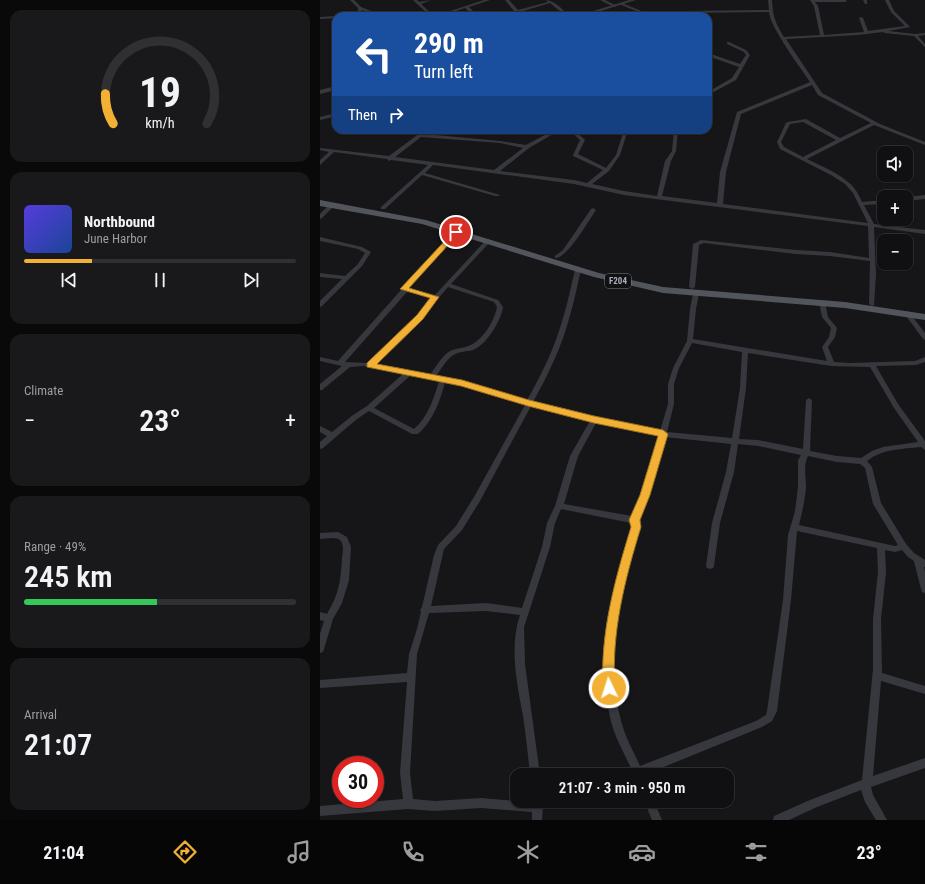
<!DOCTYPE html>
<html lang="en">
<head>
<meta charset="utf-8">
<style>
  body { margin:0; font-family:"Roboto Condensed",sans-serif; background:#19191b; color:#f1f3f6; height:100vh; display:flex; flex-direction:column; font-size:15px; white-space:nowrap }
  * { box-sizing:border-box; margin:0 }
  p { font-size:13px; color:#9c9d9f }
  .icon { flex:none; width:22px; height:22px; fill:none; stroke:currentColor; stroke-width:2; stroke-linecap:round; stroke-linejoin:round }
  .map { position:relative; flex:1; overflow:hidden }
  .details { display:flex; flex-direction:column; gap:10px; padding:10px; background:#09090a; width:320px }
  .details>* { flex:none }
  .guide { position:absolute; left:12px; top:12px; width:380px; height:122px; border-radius:12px; box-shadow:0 1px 3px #0004,0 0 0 1px #303032; background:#1a4fa0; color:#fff; overflow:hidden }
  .buttons { position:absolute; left:557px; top:146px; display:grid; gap:8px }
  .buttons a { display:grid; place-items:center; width:36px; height:36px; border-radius:8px; background:#101012; box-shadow:0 1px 3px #0004,0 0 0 1px #303032; font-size:20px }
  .speed { position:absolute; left:12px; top:756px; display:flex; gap:8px; font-size:20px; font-weight:700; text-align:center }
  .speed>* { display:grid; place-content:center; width:52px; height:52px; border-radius:50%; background:#101012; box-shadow:0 1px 3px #0004,0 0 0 1px #303032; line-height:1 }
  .speed .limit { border:6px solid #d22; background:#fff; color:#111 }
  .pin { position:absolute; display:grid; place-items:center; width:34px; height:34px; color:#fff; margin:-17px; border:2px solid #fff; border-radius:50%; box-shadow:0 1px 4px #0007 }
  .me { position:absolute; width:44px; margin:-22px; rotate:356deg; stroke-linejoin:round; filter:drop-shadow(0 0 3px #0008) }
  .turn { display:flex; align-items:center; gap:14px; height:84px; padding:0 16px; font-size:18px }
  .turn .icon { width:52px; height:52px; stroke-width:2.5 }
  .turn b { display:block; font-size:28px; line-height:34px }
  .then { display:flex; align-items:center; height:38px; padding:0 16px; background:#0003; gap:8px; font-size:15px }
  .big { font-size:30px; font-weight:600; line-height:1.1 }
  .details .card { flex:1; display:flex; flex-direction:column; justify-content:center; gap:6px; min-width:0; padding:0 14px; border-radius:12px; background:#19191b }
  .details .dial { align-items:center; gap:0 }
  .dial svg { height:104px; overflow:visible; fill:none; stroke:#303032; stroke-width:7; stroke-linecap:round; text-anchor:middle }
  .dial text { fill:#f1f3f6; stroke:none }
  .song { display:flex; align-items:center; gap:12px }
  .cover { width:48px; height:48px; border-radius:6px; background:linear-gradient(135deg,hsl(250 70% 55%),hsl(220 70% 35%)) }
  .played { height:4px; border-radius:2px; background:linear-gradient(90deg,#f2b134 25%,#303032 25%) }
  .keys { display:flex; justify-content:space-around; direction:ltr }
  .heat { display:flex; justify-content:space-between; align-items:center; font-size:22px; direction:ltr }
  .charge { height:6px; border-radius:3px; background:linear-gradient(90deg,#34c759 49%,#303032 0) }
  .trip { position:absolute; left:190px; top:768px; width:224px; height:40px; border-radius:12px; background:#101012; box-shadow:0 1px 3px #0004,0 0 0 1px #303032; font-weight:600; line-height:40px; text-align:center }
  .menu { display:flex; height:64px; justify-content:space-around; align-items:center; background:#060607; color:#9c9d9f }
  .menu .icon { width:28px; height:28px }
  .menu .on { color:#f2b134 }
  .menu b { font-size:18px; color:#f1f3f6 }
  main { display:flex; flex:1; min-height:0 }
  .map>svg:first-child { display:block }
</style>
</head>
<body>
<main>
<section class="details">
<div class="card dial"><svg viewBox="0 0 100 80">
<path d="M14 69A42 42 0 1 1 86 69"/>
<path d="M14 69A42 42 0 0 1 8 46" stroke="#f2b134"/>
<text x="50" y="56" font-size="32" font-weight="700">19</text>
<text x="50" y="72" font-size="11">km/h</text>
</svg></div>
<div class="card">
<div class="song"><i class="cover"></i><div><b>Northbound</b><p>June Harbor</p></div></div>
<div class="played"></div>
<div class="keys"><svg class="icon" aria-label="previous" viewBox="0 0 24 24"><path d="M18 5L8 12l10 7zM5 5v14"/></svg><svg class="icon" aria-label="pause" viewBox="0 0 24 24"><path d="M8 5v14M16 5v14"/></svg><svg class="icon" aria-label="next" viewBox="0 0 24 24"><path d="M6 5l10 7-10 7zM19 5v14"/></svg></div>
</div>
<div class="card"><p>Climate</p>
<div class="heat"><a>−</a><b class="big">23°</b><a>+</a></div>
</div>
<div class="card"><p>Range · 49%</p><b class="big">245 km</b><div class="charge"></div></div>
<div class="card"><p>Arrival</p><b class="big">21:07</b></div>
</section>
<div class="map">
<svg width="605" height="820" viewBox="0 0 605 820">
  <rect width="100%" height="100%" fill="#161618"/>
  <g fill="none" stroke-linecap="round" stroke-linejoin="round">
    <g fill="#37383d" fill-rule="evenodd">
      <polygon points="30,0 34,0 41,7 64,16 58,16 42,10 41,16 37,16 38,8"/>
      <polygon points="93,0 97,0 99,2 111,0 101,4 114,16 110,16"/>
      <polygon points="164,0 170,0 149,7 158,16 154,16 145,8 121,16 115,16"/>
      <path d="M185,0H189L198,10L228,2L226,0C233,0 244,9 247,16H243L242,13L230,3L186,16H180L194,11Z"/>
      <polygon points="280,0 285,0 297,6 294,7"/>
      <path d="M448,0H452C453,17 455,22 464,37L500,35L494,6L490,0H526L527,1L525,2H495L498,6L504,35L544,32L539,18L541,17L543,18L548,31L585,26L571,12L565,0H569L574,11L590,27L568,31L595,34L605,33V35L598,36L605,44V47L594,36L565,33L563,32L538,35L466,39L502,93L560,124L605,142V145L554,125L487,159C501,166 517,172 528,182C535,187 539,195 542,202L564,200V204L544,205L554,224L605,230V234L554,227L556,275L554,305L552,306L549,304L550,261L510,256L476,254L384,243L379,245L375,287L372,289L369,287L373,244L381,240L476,250L510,252L549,258L548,226L304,195L254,184L113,165L105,173L180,195L179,196H175L102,175L65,209H61V207L108,165L71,160L69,161L67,159L14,152L0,165V160L9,152L0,150V148L69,156L104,130H109L105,134L180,141L206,145L234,130H240L209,148L180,171L254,180L267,183L283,170L253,156V155L260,140L249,130H254L265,140L258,154L286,168L296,155L304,130H308L300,155L289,171L272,184L304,191L337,196L345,161L352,151L354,130H358L356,151L351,161L342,196L397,203L400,172L417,112L490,82C480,67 450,27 449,12L362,13L340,16H328L299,4L302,3L331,15L362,11L449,10ZM492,85L498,95L551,123L520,138L486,119L468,122L466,123L457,142L460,149L511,175L525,184L533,193L548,223L403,204L406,172L421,114ZM483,122L516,140L483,157L464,147L461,142L470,124ZM101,137L180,143L203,148L174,170L75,157Z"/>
      <polygon points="543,0 547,0 547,4 545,4"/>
      <polygon points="16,16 16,18 0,19 0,17"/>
      <polygon points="407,42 409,42 426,50 430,55 416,80 388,95 388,92 412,78 419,67 388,56 388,53 420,64 426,55 424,52 407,44"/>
      <polygon points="16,113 16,116 0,120 0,117"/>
      <polygon points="605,195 605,199 586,201 586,197"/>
      <polygon points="12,203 14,204 14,206 2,218 0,219 0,214 10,204"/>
      <path d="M273,208L276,210C269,220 247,259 235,258V256L243,250L271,209Z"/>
      <path d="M136,230L139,232L138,233L89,289L115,295L166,240L168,239L171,241L170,242L131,284L178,300L183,307C181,321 166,345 153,350C146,352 138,351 132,356C125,361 121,370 116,376L142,381L207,400C222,374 235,347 243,318C248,302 251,286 255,270L258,268L261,270C257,286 254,303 249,319C241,348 228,375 213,402L274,417L340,431L348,404V384L353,368L367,341L370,309L373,294L376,292L379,294L376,309L373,339L507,361L502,347L509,337L511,328L502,317L499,302L502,300L505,302L508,317L517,328L515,337L508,347L514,362L530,363L595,361L605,357V362L596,365L556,366L578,404L605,441V450L601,447C582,449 562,449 547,461L552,467L561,503L586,544L594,553L605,560V567H604L605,572V593L602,592L601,589L594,561L588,557L582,550L575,552L565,550L566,572L561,619L562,673L605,686V694L561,681L553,776L605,758V768L551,787L553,795L567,820H556L545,802L541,790L497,807L469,820H453L454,816L490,800L542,780L553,669V619L558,572L557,548L477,531L471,600L457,711L452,721L442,727L324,775H314C307,758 297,742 292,725C274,658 291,591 312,527L311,523L241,509L235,523L230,547L204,627L205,664L220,775H210C208,755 206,736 203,716C197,684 189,647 200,615L166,611L109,613L97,654L90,773L93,799L115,801L161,798L197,801H222L223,807L222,820H212V812L161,808L115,811L88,809L0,816V806L83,799L80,773L87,682L0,688V680L87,673L89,654L97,629L101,612L100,610L102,607L114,555L118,545L136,526L154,497L205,405L142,385L125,382C120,401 113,421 98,434H92L49,411L37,419L3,448L0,449V442L7,436L0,432V426L12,432L33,415L47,406L84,373L44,366L30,367L2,390H0V384L22,366L0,361V357L18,361L81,290L82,288L84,287L134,231ZM128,287L174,302L177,307C175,320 162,342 148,346C141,349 133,348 127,353C120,359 115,368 110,375L81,368L55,364L102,318ZM87,292L113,298L98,316L49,363L25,362ZM372,343L422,352L420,388L412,438L347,432L354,404V384L359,368ZM428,353L511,366L550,367L574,408L598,442L563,447L552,451L541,458L517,456L490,451L492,400L489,398L486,400L483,449L438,440L419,439L426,388ZM91,375L119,381C114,398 108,417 94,429L54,408ZM211,406L270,421L250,456L235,506L227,523L222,547L202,608L166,603L111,606L124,549L142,530L160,501ZM276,423L338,436L321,495L312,516L244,504L258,456ZM345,437L411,444L406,472L392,523L386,566L387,568L390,569L393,568L394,566L400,523L414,472L418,444L438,446L481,455L478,460V487L475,511L468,535L463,600L447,711L446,715L436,721L320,766C314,752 306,739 302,724C283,658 300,591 320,527L318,520L329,495ZM488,456L517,462L540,464L545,468L553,504L578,545L575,546L479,525C482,513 485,500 486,487C486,477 483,465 488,456Z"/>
      <polygon points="0,237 42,247 51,252 42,266 2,306 0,307 0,301 22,279 0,277 0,273 25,276 38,264 45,253 38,249 0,241"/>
      <polygon points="587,311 589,312 605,333 605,340 603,339 584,313"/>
      <path d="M18,532L27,537L31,547L29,580L22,603L13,619L4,649L3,652L0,653V634L4,621L0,620V612L7,614C19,594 21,580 22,557C23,552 24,546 21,541C17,536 6,539 0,539V533Z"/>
      <polygon points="324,801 334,801 342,820 332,820"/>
    </g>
    <g fill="#37383d" fill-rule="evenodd">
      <polygon points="309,0 316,0 265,16 257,16"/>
      <polygon points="16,86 16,90 0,94 0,90"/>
    </g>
    <polygon fill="#53555c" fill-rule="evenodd" points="0,200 106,220 279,273 343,287 525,302 605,314 605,320 525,308 343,293 274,277 102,224 0,206"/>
  </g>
  <path fill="#f2b134" stroke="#9d7322" d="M134,231L140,232L89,288L119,297L103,319L57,364L142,380L209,400L274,416L343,430L348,434L330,495L320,520L321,527C305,579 291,633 295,688L293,692L289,693L285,692L283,688C280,633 295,579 311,527L309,520L320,495L338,436L274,423L208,406L141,386L47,367V363L97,315L110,298L80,289Z"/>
  <g text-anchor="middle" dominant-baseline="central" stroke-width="4" stroke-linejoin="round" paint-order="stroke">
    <rect fill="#111113" stroke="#7b7e86" stroke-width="1" x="285" y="274" width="26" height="14" rx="3"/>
    <g font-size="9" font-weight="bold" fill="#a8adb8">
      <text x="298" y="281">F204</text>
    </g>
  </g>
</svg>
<div class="buttons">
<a><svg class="icon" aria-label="sound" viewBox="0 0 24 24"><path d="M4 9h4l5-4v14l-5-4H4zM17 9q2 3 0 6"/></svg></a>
<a>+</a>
<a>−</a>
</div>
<div class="speed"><div class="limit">30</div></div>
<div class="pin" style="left:136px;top:232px;background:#d93025"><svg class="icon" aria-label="arrive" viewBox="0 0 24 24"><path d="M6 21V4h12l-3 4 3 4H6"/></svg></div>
<svg class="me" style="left:289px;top:688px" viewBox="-20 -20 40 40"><circle r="17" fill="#f2b134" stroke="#fff" stroke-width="3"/><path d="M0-11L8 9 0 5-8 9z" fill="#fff"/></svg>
<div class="trip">21:07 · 3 min · 950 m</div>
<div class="guide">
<div class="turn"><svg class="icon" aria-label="left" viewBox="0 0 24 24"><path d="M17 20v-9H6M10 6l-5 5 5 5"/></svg><div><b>290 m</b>Turn left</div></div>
<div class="then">Then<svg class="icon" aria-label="right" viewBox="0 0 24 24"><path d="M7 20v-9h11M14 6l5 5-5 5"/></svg></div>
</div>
</div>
</main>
<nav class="menu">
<b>21:04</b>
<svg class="icon on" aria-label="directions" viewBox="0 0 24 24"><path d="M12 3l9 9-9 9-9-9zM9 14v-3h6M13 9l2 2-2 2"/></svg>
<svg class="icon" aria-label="music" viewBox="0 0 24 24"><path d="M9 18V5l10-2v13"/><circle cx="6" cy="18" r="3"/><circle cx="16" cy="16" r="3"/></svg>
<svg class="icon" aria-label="phone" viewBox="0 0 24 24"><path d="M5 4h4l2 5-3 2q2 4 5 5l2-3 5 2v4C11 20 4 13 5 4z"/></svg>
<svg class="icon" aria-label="climate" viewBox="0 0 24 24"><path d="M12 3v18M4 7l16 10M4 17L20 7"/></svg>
<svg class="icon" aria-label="car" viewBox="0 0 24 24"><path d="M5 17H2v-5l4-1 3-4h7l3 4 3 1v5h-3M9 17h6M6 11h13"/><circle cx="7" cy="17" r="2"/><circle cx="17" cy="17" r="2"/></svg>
<svg class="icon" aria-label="filters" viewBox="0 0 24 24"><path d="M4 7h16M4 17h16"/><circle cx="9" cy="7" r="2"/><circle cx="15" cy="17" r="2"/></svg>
<b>23°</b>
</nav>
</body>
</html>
